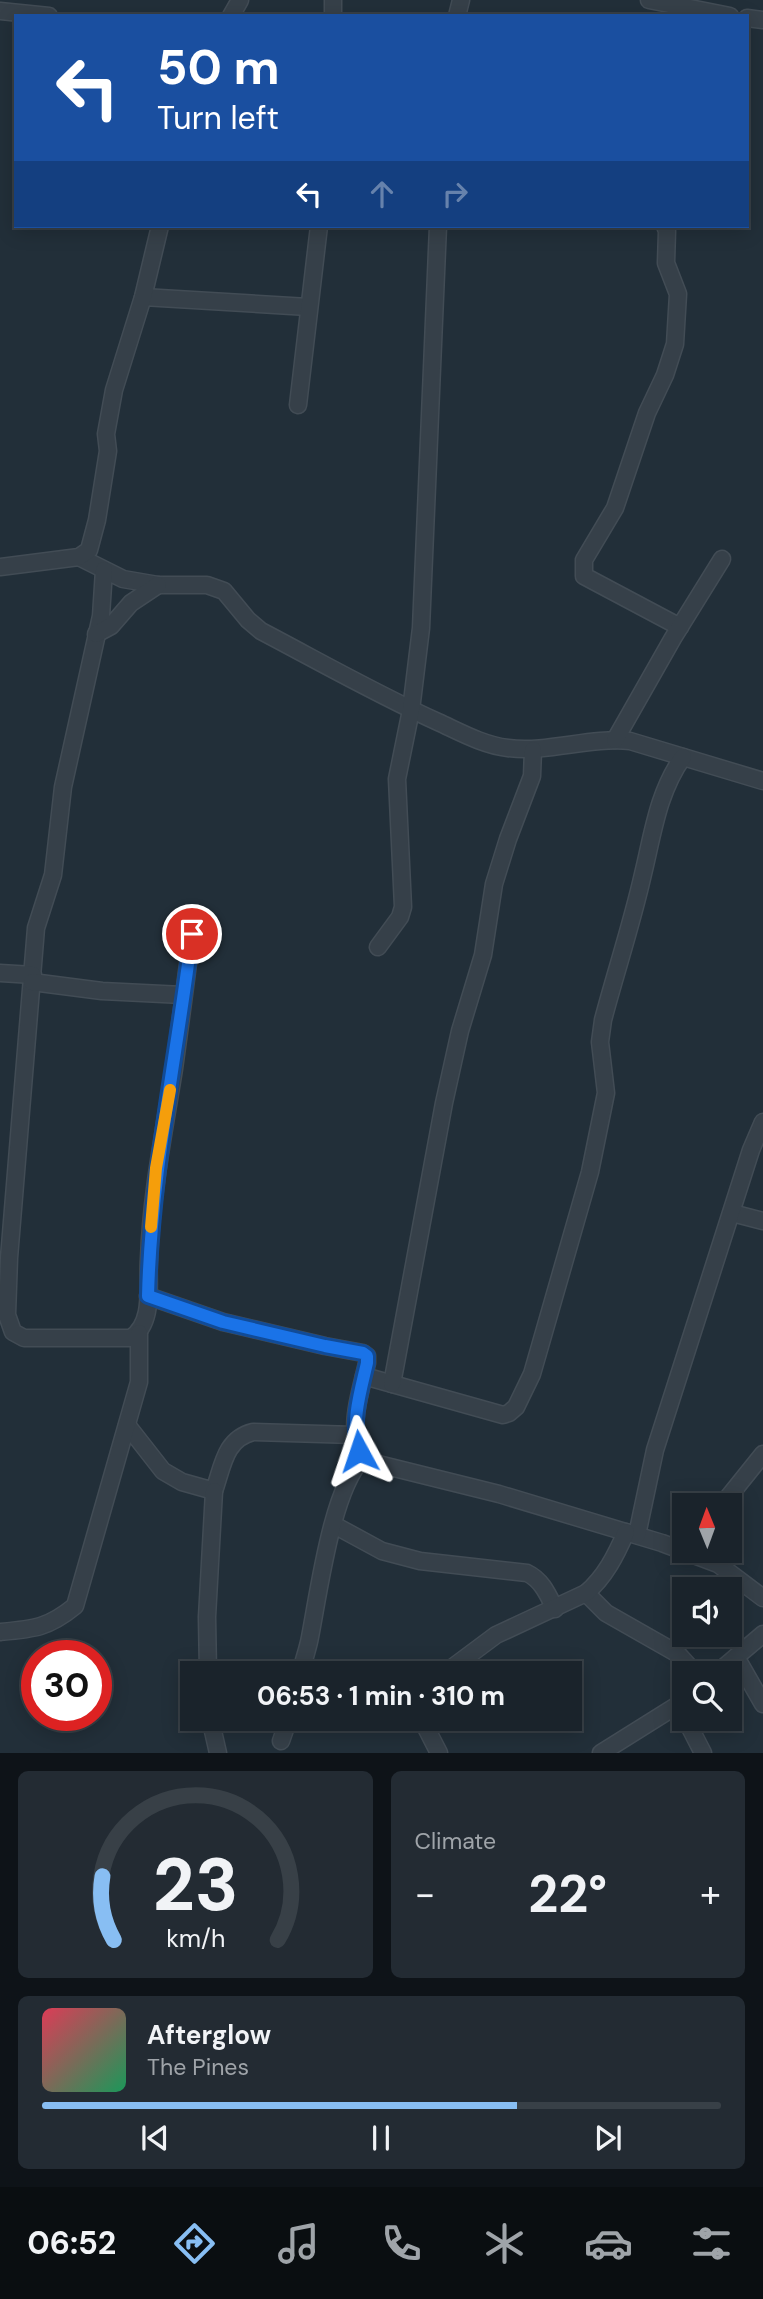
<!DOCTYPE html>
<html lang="en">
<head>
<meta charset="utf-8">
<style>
  body { margin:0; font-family:"DM Sans",sans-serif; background:#232b33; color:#f1f3f6; height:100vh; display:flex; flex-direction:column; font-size:26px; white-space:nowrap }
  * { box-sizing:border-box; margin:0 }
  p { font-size:23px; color:#9fa4a9 }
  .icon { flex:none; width:38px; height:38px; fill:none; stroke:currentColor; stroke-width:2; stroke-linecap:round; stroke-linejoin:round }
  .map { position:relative; height:1753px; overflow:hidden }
  .panel { display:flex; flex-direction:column; gap:18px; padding:18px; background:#0e1318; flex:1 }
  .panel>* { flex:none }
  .banner { position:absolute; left:14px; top:14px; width:735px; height:214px; border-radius:0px; box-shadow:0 4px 18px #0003,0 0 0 2px #384047; background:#1a4fa0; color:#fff; overflow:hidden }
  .needle { width:46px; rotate:359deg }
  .buttons { position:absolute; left:672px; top:1493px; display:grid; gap:14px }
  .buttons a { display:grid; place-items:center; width:70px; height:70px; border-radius:0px; background:#1a232b; box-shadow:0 4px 18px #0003,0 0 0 2px #384047; font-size:35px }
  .speed { position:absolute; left:21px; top:1640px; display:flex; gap:14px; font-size:35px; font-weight:700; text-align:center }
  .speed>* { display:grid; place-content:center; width:91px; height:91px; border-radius:50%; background:#1a232b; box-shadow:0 4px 18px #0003,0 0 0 2px #384047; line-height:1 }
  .speed .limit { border:10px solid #d22; background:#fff; color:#111 }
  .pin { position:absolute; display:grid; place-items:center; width:60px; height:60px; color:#fff; margin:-30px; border:4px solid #fff; border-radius:50%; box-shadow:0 2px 7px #0007 }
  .me { position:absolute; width:77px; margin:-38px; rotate:355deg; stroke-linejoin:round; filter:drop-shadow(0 0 5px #0008) }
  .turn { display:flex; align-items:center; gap:24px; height:147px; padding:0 28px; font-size:32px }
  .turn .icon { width:91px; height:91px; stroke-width:2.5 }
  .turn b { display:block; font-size:49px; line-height:60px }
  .lanes { display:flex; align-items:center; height:66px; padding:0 28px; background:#0003; justify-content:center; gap:35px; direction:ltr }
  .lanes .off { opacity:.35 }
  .big { font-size:52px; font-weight:700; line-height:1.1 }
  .panel .card { flex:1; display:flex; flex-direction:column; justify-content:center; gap:10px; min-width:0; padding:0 24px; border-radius:10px; background:#232b33 }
  .panel .dial { align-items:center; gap:0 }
  .dial svg { height:182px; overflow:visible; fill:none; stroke:#384047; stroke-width:7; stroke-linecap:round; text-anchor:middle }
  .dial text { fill:#f1f3f6; stroke:none }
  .song { display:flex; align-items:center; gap:21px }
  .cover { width:84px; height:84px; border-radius:10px; background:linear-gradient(135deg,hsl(350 70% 55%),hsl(150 70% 35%)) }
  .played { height:7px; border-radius:4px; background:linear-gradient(90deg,#88bef3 70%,#384047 70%) }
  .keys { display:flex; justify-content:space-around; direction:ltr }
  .heat { display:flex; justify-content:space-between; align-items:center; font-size:38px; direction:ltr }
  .panel .tiles { flex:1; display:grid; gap:18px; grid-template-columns:1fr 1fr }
  .card:last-child { grid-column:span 2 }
  .trip { position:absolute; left:180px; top:1661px; width:402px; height:70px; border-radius:0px; background:#1a232b; box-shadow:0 4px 18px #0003,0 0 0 2px #384047; font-weight:700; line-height:70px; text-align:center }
  .tab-bar { display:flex; height:112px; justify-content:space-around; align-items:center; background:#0a0e11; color:#9fa4a9 }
  .tab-bar .icon { width:49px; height:49px }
  .tab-bar .active { color:#88bef3 }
  .tab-bar b { font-size:32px; color:#f1f3f6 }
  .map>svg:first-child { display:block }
</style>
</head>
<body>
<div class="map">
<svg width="763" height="1753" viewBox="0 0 763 1753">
  <rect width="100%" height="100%" fill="#222f39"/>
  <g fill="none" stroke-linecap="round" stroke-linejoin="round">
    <g stroke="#424c55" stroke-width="19">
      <g id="minor">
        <polyline points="649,0 730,16"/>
        <polyline points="0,11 49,16"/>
        <polyline points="231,16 240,0"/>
        <polyline points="333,16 333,0"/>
        <polyline points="457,16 461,0"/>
        <polyline points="747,18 763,20"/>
        <polyline points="665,226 667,231 666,263 678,294 675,344 665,375 647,413 615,508 584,560 584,576 680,627"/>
        <polyline points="143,297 308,307"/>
        <polyline points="298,405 319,226"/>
        <path d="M79,557L123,579L158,585H207L224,591L248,620L261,631C320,662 378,695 438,722C460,732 483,745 508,748C549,753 589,737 630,741L763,781"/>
        <polyline points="0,567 79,557 89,550 97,520 108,451 106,434 114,390 143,297 160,226"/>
        <path d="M104,570L101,616L63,787L53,875L36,928L9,1258L7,1315L13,1332L24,1338H131C155,1322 147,1285 149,1259C151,1195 164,1132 174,1069C181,1018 188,966 194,915"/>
        <polyline points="96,634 111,626 131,603 158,585"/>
        <polyline points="615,740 673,638 722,559"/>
        <polyline points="378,947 400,917 403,907 397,779 411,710 421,628 438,226"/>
        <polyline points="0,973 33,975"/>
        <polyline points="32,982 102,991 183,995"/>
        <polyline points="732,1213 763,1221"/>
        <path d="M148,1296L223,1322L325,1346L363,1353L367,1356V1363C360,1395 345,1433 366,1461L499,1494L662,1543L718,1564L763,1598"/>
        <path d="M364,1376L503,1415L509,1413L516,1407L532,1374L590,1172L606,1093L600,1042L603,1020C616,971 632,923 643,874C653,833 658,792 683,757"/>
        <polyline points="392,1384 444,1103 460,1031 483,955 494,884 508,839 532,776 533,750"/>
        <path d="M127,1425L163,1471L182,1482L214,1491C223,1465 225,1439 253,1432L355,1435"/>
        <polyline points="722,1505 763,1454"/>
        <path d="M334,1525L382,1551L420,1561L527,1573C542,1580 548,1595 555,1609"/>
        <polyline points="637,1535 655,1450 751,1150 763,1122"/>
        <polyline points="586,1593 606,1613 678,1654 695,1673"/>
        <path d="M0,1632C34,1629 48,1628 75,1606L139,1382V1333"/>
        <polyline points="736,1657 763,1704"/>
        <polyline points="208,1673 207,1617 214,1491"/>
        <path d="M301,1673C303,1661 308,1649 310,1637C319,1591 332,1489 363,1458"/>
        <path d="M445,1673L496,1635L586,1593C605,1577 616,1555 626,1532"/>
        <polyline points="717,1673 763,1634"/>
        <polyline points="210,1718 218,1753"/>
        <polyline points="421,1718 439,1753"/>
        <polyline points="685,1718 703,1753"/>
        <polyline points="281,1741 289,1718"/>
        <polyline points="601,1753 684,1701"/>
      </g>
    </g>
    <use href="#minor" stroke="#364049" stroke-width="16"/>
  </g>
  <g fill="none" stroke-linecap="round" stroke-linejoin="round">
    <g stroke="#114b97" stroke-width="18">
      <path id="route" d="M192,934C177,1055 151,1174 148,1296L223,1322L325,1346L363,1353L367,1356V1363C360,1393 351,1421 359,1451"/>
    </g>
    <use href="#route" stroke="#1a73e8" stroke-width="12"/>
    <polyline stroke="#f59e0b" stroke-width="12" points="151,1227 156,1168 170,1090"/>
  </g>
</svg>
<div class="buttons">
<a><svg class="needle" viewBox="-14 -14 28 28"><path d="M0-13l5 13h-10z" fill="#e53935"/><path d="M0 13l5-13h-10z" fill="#9fa4a9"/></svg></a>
<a><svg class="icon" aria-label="sound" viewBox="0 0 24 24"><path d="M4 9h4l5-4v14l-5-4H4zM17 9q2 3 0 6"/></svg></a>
<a><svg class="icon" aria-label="search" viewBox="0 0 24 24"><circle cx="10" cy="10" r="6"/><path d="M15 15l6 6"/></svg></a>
</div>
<div class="speed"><div class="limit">30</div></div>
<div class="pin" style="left:192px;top:934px;background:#d93025"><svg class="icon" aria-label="arrive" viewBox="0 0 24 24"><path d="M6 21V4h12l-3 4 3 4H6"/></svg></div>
<svg class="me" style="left:359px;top:1451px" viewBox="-20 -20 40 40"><path d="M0-17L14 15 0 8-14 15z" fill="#1a73e8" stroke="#fff" stroke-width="4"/></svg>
<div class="trip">06:53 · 1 min · 310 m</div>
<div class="banner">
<div class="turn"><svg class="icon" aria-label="left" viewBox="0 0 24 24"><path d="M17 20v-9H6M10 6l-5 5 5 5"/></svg><div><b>50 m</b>Turn left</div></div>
<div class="lanes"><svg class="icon" aria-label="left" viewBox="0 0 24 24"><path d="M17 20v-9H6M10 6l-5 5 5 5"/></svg><svg class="icon off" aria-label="ahead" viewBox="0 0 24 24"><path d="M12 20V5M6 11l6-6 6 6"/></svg><svg class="icon off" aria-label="right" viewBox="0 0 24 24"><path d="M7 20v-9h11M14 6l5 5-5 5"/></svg></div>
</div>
</div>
<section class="panel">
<div class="tiles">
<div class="card dial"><svg viewBox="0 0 100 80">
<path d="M14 69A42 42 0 1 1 86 69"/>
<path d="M14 69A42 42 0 0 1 9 41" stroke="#88bef3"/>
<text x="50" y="56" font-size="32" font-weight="700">23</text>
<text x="50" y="72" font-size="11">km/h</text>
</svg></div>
<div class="card"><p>Climate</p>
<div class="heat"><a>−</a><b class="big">22°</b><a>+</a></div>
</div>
<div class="card">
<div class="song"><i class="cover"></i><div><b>Afterglow</b><p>The Pines</p></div></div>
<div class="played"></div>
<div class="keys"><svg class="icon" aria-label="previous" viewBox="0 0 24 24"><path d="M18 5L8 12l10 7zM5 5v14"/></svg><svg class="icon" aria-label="pause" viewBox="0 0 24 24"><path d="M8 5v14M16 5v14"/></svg><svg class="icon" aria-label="next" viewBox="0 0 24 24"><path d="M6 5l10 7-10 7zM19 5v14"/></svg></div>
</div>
</div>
</section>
<nav class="tab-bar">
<b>06:52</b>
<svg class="icon active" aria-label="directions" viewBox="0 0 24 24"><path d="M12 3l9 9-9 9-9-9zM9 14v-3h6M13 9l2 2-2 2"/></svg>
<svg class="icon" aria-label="music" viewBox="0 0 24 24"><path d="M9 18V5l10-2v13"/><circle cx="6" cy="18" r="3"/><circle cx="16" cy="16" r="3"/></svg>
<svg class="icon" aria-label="phone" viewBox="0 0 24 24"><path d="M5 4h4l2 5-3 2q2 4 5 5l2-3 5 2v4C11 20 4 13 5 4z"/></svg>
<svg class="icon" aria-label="climate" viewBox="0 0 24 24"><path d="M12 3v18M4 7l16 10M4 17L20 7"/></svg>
<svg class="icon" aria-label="car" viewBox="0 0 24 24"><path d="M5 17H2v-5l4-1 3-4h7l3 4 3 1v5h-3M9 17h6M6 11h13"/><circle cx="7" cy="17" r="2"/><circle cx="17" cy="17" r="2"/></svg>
<svg class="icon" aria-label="filters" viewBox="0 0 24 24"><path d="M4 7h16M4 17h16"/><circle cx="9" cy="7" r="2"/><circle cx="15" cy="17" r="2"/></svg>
</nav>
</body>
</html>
